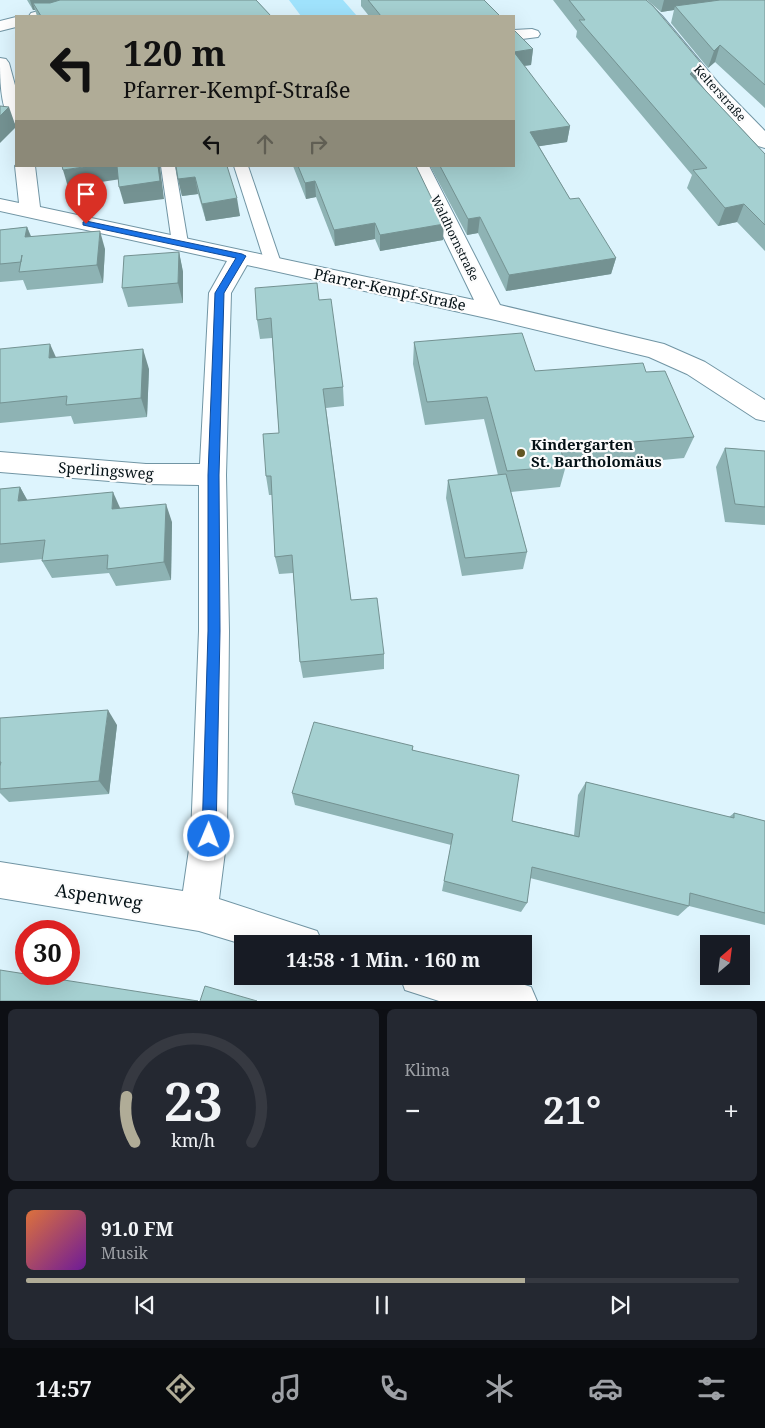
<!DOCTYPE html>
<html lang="de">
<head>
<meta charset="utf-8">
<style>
  body { margin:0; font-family:"Noto Serif",serif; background:#242831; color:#f1f3f6; height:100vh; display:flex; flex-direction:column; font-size:19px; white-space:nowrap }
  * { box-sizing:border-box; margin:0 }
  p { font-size:16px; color:#9ea1a6 }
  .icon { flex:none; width:28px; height:28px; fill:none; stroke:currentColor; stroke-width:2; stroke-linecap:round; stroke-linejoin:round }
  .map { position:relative; height:1001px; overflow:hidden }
  .sheet { display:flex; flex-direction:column; gap:8px; padding:8px; background:#0d0f14; flex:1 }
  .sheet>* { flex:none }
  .top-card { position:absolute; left:15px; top:15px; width:500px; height:152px; border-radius:0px; box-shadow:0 5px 20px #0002; background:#b0ac97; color:#111; overflow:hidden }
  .needle { width:32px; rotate:28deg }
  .buttons { position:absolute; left:700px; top:935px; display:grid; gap:10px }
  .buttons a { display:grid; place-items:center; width:50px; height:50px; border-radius:0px; background:#171b24; box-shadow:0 5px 20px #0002; font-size:25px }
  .speed { position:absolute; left:15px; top:920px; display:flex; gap:10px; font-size:25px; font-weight:700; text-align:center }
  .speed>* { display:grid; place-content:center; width:65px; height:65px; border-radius:50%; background:#171b24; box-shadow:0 5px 20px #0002; line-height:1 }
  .speed .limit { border:8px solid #d22; background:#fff; color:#111 }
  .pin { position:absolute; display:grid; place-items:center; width:42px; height:42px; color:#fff; margin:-51px -21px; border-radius:50% 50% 50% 0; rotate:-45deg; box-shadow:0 0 5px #0007 }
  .pin .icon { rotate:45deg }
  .me { position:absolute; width:55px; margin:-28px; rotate:1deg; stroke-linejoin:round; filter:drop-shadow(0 0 4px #0008) }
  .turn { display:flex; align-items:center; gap:18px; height:105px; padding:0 25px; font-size:22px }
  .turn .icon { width:65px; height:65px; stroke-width:2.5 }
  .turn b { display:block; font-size:35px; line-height:42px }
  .lanes { display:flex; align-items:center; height:48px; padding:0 25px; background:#0003; justify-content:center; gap:25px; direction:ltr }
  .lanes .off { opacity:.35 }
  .big { font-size:38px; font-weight:700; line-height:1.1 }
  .sheet .tile { flex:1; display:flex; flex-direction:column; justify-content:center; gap:8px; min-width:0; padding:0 18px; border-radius:8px; background:#242831 }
  .sheet .dial { align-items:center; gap:0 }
  .dial svg { height:130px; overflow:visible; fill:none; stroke:#363941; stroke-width:7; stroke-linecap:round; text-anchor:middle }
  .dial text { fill:#f1f3f6; stroke:none }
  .song { display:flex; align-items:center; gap:15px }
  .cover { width:60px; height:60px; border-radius:8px; background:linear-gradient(135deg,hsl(20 70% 55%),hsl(280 70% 35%)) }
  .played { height:5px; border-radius:2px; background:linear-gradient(90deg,#b0ac97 70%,#363941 70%) }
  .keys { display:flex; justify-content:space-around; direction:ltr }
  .heat { display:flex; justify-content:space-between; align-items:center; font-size:28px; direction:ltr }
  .sheet .tiles { flex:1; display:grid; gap:8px; grid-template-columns:1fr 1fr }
  .tile:last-child { grid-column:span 2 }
  .trip { position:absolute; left:234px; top:935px; width:298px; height:50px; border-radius:0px; background:#171b24; box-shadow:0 5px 20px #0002; font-weight:700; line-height:50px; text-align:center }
  .tabs { display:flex; height:80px; justify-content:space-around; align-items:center; background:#090b0e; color:#9ea1a6 }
  .tabs .icon { width:35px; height:35px }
  .tabs .current { color:#b0ac97 }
  .tabs b { font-size:22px; color:#f1f3f6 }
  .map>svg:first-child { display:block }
</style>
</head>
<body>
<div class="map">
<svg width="765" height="1001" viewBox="0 0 765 1001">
  <rect width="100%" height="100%" fill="#ddf4fd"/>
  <polygon fill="#a0e3fd" points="289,0 343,0 357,16 301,16"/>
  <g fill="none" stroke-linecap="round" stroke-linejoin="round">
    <g stroke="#7195a4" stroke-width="2">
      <g id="service">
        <polygon points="161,166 175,166 188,243 185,246 175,246 172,243"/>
        <polygon points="234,166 248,166 281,263 279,267 267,267 265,263"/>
      </g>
    </g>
    <g stroke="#7195a4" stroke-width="2">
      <g id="minor">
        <polygon points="79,0 105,0 102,3 54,16 29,16 31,13"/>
        <polygon points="628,0 645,0 662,16 720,85 765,131 765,148 758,146 708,93 650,22"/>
        <polygon points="16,17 16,27 0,31 0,21"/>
        <polygon points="532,29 538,31 540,34 538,37 514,40 514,30"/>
        <path d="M0,58L6,59L9,63L16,89V124L10,122C0,104 0,78 0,58Z"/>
        <polygon points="16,165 16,166 35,166 40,207 474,300 409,166 429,166 500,305 664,344 705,362 765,400 765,421 756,419 687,374 649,357 491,319 247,265 231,293 226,475 229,631 227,836 219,899 317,931 323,944 242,944 199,931 0,898 0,862 183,891 191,836 199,631 199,485 146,484 0,472 0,452 146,464 200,464 209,293 227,261 0,211 0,199 19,203 15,166"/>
        <polygon points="400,976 497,976 531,987 537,1001 439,1001 405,990"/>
      </g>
    </g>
    <use href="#service" fill="#fff" fill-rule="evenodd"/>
    <use href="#minor" fill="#fff" fill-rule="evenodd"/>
  </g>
  <g fill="#8eb3b4">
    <polygon points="27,0 256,0 271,16 37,16 35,10 33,10"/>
    <polygon points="361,0 484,0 500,16 369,16 361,6"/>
    <polygon points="553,0 646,0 701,63 696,81 765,154 765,251 737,222 718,226 687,188 692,175 576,37 577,31"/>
    <polygon points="647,0 765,0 765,108 715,62 708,68 671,23 674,10 661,12"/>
    <polygon points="514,30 533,49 531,65 524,66 570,126 567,142 539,146 570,199 616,258 611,274 506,291 478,233 467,235 430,166 514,166"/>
    <polygon points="175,166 227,166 240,216 206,221 198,194 182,196"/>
    <polygon points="293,166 416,166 443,240 380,251 375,239 335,246 316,197 306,199"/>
    <polygon points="27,227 31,236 105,249 103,283 27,290 23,280 0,282 0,230"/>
    <polygon points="179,252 183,272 183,303 128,307 122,288"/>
    <polygon points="319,300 343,387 344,406 326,408 351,600 384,654 384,669 303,678 300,662 293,573 279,574 275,557 272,495 269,495 266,476 279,433 272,338 260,339 257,320"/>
    <polygon points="414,342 535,371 646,372 694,437 684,458 565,469 560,487 511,492 527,552 523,569 462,576 446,498 448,480 498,475 484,419 425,425 413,364"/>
    <polygon points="0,349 56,358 149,369 147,417 74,424 71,416 0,423"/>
    <polygon points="725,448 765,451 765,525 725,522 716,467"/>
    <polygon points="20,487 27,500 120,509 172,522 171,580 116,586 109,573 52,578 42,561 43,559 0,563 0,489"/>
    <polygon points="0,718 117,725 109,794 9,802 0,793"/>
    <polygon points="413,746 413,750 512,821 574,835 578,795 586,782 729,817 734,813 765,821 765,925 689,906 678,916 530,878 527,903 521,912 442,891 451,845 295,805 292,793"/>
  </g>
  <g fill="#749292">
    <polygon points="30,0 72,0 37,9 33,3 35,10 33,10"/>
    <polygon points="664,0 755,0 675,6 674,10 661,12"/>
    <polygon points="720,45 715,62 708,68 714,51"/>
    <polygon points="533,49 531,65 514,67 514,52"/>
    <polygon points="701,63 696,81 690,74"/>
    <polygon points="9,107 16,127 0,143 0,116"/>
    <polygon points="570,126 567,142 528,148 530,132"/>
    <polygon points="90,166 118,166 121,179 68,187 63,170"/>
    <polygon points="158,166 160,166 164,199 124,204 119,187"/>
    <polygon points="195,177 198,194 182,196 178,179"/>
    <polygon points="315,181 316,197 306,199 305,183"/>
    <polygon points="237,198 240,216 206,221 202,204"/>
    <polygon points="744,204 737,222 718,226 725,208"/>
    <polygon points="480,217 478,233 467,235 468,219"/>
    <polygon points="375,223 375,239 335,246 334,230"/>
    <polygon points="444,224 443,240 380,251 380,235"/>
    <polygon points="27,227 34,245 25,237"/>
    <polygon points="100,231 105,249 103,283 97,265"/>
    <polygon points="179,252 183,272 183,303 178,283"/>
    <polygon points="616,258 611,274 506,291 509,275"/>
    <polygon points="50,344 59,364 49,358"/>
    <polygon points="143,349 149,369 147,417 141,398"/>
    <polygon points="20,487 30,505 18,501"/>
    <polygon points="113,492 121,510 112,509"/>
    <polygon points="166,504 172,522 171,580 164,562"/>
    <polygon points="108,710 117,725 109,794 99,781"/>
  </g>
  <g fill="#a5d0d1" stroke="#749292">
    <polygon points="60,0 256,0 271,16 41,16 33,3 50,3"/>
    <polygon points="368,0 484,0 500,16 381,16"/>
    <polygon points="569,0 646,0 653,6 701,63 690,74 765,154 765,225 744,204 725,208 693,170 707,168 579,20 585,20"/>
    <polygon points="720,0 765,0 765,85 720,45 714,51 675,6"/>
    <polygon points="514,30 533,49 514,52 570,126 530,132 570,199 579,198 616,258 509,275 480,217 468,219 440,166 514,166"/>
    <polygon points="0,106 9,107 0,116"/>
    <polygon points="62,166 90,166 63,170"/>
    <polygon points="117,166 158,166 160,181 119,187"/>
    <polygon points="176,166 227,166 237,198 202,204 195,177 178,179"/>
    <polygon points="298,166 416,166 444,224 380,235 375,223 334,230 315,181 305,183"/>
    <polygon points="27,227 25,237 100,231 97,265 19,272 22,255 21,262 0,264 0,230"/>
    <polygon points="179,252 178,283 122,288 124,256"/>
    <polygon points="317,283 319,300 331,299 343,387 323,389 351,600 377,598 384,654 300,662 292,555 275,557 271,476 266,476 263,434 279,433 271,318 257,320 255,288"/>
    <polygon points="522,333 535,371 643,363 646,372 665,371 694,437 560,448 566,466 507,471 487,397 427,402 414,342"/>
    <polygon points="50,344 49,358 143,349 141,398 66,405 67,396 0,403 0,349"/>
    <polygon points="725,448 765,451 765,507 735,504"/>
    <polygon points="506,474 527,552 465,558 448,480"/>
    <polygon points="20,487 18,501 113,492 112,509 166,504 164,562 107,569 108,555 42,561 45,540 0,544 0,489"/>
    <polygon points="108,710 99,781 0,789 0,766 1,762 0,762 0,718"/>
    <polygon points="314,722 413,746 412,750 519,775 512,821 579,837 586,782 734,818 734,813 765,821 765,913 690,893 689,906 532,867 527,903 444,881 453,834 292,793"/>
    <polygon points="0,970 198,1001 0,1001"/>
    <polygon points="205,986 257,1001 200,1001"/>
  </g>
  <polygon fill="#1a73e8" stroke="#114b97" points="86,221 242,254 246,256 224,293 219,475 220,631 216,836 214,841 209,843 204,841 202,836 208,631 208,475 215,293 236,258 83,225 83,222"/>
  <circle fill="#615522" stroke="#fcfcfc" stroke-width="2" cx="521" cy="453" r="5"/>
  <g text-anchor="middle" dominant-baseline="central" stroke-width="4.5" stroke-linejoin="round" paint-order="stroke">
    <g font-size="12" fill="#041116" stroke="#fcfcfc">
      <text transform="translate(720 93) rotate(48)">Kelterstraße</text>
      <text transform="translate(455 238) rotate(64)">Waldhornstraße</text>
    </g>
    <g font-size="15" fill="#041116" stroke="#fcfcfc">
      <text transform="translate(390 289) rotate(12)">Pfarrer-Kempf-Straße</text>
      <text transform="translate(106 470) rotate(4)">Sperlingsweg</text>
    </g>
    <g font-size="15" font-weight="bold" fill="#041116" stroke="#fcfcfc" text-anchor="start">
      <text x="531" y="444">Kindergarten<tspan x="531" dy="17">St. Bartholomäus</tspan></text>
    </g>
    <g font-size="18" fill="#041116" stroke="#fcfcfc">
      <text transform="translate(99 896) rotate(9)">Aspenweg</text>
    </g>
  </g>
</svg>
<div class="buttons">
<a><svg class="needle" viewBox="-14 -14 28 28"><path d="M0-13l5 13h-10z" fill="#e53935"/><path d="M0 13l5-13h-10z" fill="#9ea1a6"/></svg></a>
</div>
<div class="speed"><div class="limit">30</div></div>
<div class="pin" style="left:86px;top:224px;background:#d93025"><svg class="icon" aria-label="arrive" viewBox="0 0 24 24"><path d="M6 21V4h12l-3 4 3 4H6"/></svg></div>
<svg class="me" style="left:209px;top:836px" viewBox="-20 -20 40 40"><circle r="17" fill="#1a73e8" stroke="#fff" stroke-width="3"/><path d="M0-11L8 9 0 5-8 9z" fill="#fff"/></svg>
<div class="trip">14:58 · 1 Min. · 160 m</div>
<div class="top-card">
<div class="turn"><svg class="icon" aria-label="left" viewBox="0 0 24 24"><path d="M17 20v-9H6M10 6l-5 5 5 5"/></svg><div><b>120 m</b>Pfarrer-Kempf-Straße</div></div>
<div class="lanes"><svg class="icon" aria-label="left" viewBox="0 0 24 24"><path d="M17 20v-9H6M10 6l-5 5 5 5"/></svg><svg class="icon off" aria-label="ahead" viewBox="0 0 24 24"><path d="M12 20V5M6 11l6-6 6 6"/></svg><svg class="icon off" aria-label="right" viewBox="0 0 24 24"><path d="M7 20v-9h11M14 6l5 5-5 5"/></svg></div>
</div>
</div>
<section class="sheet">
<div class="tiles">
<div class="tile dial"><svg viewBox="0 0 100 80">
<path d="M14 69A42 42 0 1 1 86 69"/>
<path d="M14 69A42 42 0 0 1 9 41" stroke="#b0ac97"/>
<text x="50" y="56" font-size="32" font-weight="700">23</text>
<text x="50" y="72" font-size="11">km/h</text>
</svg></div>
<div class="tile"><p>Klima</p>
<div class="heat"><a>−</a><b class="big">21°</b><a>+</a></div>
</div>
<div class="tile">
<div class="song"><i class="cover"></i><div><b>91.0 FM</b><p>Musik</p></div></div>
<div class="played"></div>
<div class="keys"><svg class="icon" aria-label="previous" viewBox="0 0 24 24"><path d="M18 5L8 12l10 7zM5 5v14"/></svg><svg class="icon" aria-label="pause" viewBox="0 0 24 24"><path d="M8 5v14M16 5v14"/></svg><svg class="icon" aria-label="next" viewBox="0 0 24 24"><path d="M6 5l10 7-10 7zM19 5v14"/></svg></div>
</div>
</div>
</section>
<nav class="tabs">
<b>14:57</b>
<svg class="icon current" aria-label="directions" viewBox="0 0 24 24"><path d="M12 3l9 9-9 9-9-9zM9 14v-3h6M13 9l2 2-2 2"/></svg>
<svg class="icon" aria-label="music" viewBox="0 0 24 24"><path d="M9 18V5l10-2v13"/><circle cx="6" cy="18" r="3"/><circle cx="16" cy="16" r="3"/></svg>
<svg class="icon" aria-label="phone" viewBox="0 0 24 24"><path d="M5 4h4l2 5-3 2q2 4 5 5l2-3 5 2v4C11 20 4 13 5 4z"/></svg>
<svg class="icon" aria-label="climate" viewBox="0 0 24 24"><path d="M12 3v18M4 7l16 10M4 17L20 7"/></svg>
<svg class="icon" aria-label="car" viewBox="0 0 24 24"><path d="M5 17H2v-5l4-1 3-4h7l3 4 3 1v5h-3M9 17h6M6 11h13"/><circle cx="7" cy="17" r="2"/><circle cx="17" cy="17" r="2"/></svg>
<svg class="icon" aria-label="filters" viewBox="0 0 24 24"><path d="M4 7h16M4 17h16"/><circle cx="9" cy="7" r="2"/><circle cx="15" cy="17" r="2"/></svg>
</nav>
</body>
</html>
